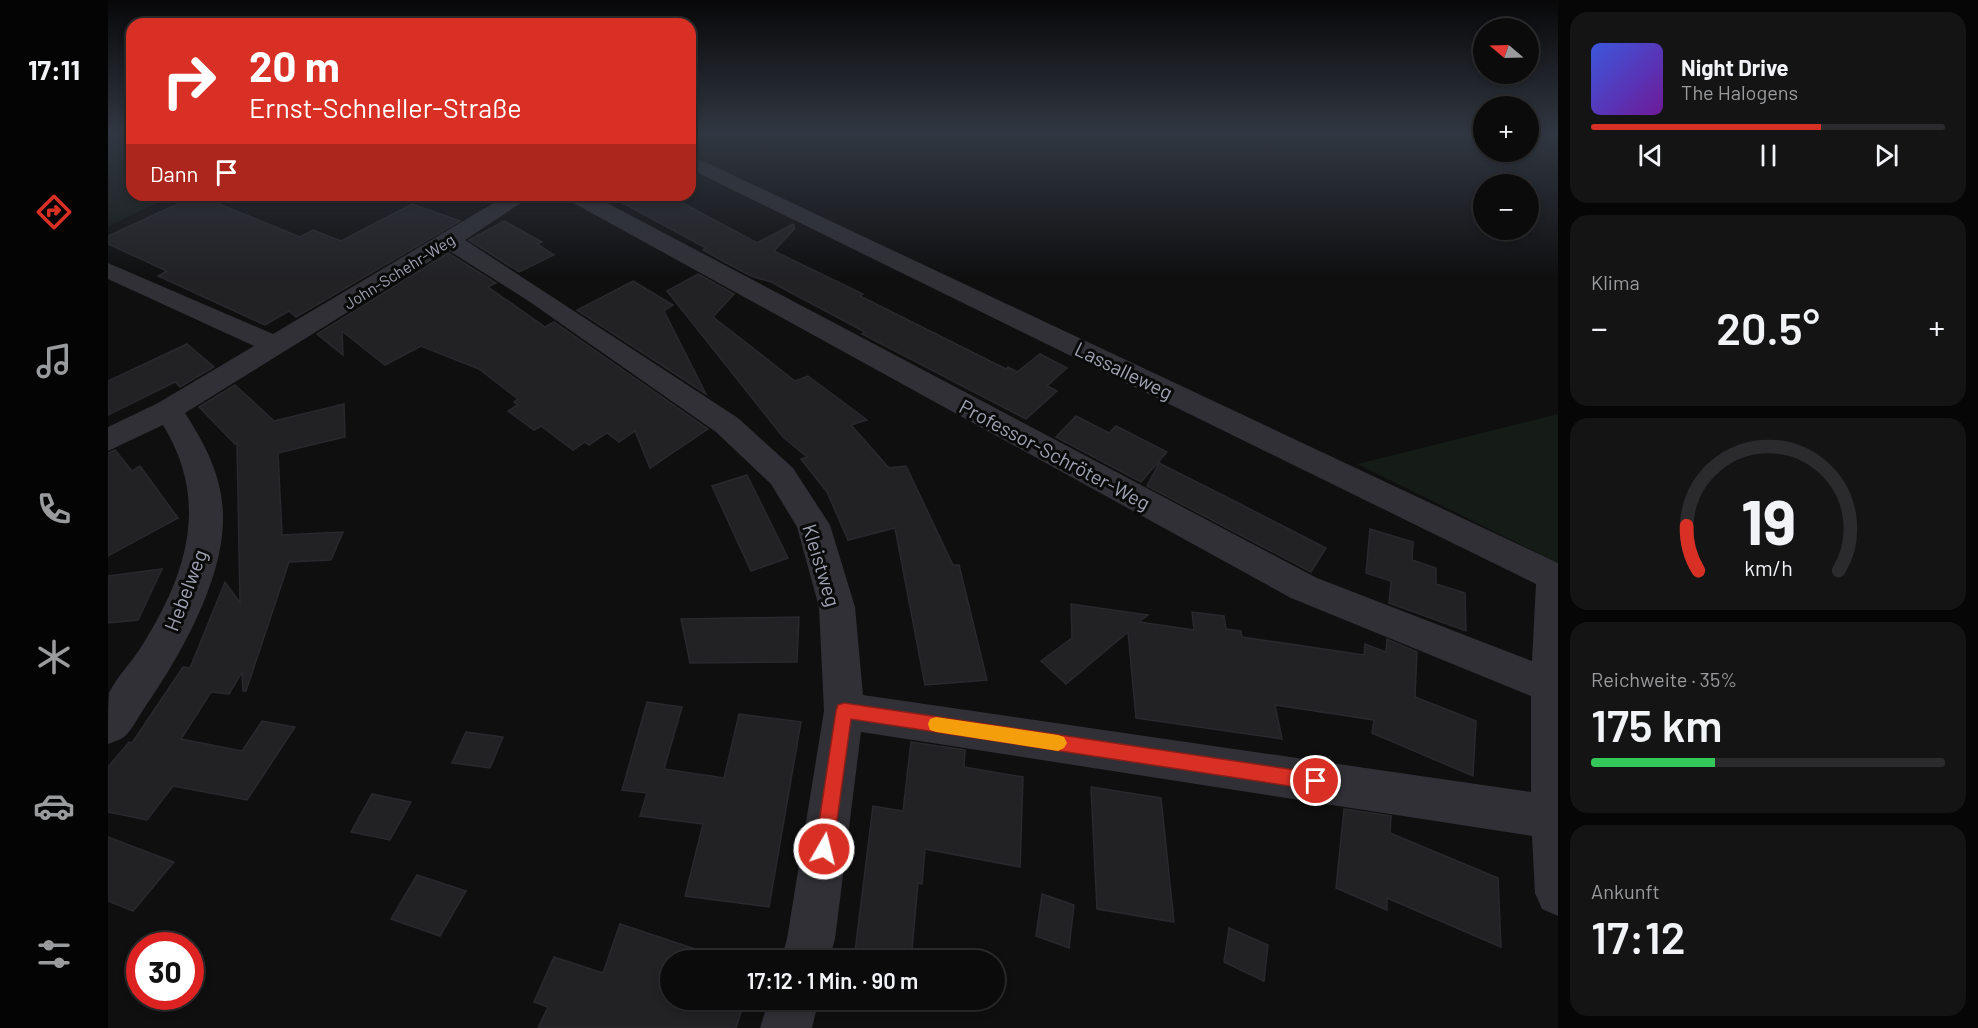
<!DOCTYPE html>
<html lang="de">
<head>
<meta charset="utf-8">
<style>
  body { margin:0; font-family:Barlow,sans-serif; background:#141415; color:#f1f3f6; height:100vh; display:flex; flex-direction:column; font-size:22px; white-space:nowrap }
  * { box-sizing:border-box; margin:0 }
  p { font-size:20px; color:#9a9b9d }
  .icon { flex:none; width:33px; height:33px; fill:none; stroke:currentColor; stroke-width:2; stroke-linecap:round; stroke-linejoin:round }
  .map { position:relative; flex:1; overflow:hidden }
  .details { display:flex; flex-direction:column; gap:12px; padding:12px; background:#060607; width:420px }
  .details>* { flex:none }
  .guide { position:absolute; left:18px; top:18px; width:570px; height:183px; border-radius:18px; box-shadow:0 3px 9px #0003,0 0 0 2px #2b2b2d; background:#d93025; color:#fff; overflow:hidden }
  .needle { width:39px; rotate:289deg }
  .fabs { position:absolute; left:1365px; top:18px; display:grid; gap:12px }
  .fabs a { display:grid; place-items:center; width:66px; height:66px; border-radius:50%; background:#0b0b0c; box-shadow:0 3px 9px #0003,0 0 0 2px #2b2b2d; font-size:30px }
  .speed { position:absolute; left:18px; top:932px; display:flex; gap:12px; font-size:30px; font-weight:700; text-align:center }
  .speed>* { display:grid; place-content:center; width:78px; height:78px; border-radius:50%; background:#0b0b0c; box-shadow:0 3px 9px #0003,0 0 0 2px #2b2b2d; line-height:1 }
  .speed .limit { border:9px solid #d22; background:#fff; color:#111 }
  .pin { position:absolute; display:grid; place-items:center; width:51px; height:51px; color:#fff; margin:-26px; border:3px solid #fff; border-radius:50%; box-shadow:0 2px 6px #0007 }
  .me { position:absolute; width:66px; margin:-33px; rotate:8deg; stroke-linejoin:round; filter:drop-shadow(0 0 4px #0008) }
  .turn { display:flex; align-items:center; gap:21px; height:126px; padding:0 24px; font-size:27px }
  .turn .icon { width:78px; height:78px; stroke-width:2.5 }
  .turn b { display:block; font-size:42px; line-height:51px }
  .then { display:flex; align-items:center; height:57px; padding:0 24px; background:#0003; gap:12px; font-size:22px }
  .big { font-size:45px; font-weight:600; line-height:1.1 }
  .details .tile { flex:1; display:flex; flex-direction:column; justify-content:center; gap:9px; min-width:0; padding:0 21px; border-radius:18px; background:#141415 }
  .details .dial { align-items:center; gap:0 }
  .dial svg { height:156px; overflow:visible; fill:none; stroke:#2b2b2d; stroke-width:7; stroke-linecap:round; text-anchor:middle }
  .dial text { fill:#f1f3f6; stroke:none }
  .song { display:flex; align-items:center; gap:18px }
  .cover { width:72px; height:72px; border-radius:9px; background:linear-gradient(135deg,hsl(230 70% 55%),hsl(280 70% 35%)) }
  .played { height:6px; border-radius:3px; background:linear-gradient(90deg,#d93025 65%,#2b2b2d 65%) }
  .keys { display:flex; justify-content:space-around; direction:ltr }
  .heat { display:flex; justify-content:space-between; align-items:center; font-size:33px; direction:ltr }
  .charge { height:9px; border-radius:4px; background:linear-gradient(90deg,#34c759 35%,#2b2b2d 0) }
  .trip { position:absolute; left:552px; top:950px; width:345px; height:60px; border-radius:30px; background:#0b0b0c; box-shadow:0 3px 9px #0003,0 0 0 2px #2b2b2d; font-weight:600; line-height:60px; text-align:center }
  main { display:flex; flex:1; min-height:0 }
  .dock { display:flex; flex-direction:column; width:108px; justify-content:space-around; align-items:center; background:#040405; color:#9a9b9d }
  .dock .icon { width:42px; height:42px }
  .dock .active { color:#d93025 }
  .dock b { font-size:27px; color:#f1f3f6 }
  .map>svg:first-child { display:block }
</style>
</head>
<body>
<main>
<nav class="dock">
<b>17:11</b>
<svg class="icon active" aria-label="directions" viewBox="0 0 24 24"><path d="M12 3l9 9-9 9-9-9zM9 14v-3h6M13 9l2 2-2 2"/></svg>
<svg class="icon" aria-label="music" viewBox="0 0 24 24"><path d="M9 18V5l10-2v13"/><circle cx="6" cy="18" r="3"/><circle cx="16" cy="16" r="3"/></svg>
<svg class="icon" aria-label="phone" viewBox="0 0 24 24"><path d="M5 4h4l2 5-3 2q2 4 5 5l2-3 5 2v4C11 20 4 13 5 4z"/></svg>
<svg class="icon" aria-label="climate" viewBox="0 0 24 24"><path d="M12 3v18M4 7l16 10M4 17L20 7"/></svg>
<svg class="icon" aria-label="car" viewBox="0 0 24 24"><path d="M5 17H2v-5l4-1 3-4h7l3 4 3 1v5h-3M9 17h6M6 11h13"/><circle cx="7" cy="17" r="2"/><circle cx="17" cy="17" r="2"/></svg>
<svg class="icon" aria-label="filters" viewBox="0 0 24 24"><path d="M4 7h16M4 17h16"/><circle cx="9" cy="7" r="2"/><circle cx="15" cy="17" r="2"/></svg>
</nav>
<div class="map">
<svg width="1450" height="1028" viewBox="0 0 1450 1028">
  <rect width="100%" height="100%" fill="#0f0f10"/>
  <g fill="#151b17">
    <polygon points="0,134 24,134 24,195 67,195 0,226"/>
    <polygon points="1450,414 1450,563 1249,464"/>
  </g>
  <g fill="#222225" stroke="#29292d" stroke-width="1.5">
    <polygon points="89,195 192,237 205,230 233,241 304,204 352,221 188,317 181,311 157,325 50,276 59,271 0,244 0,236"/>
    <polygon points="500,195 560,195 649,243 685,224 687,228 666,251 755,294 752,296 898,369 900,367 909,372 932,354 959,368 939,386 949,391 918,419 754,334 757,332 663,282 643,276 615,261 595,250 598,248"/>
    <polygon points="396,221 434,242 429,244 446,255 411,272 361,240"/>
    <polygon points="340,253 388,283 380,287 437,327 446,322 600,429 542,468 527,431 511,442 499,433 481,445 477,442 465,450 433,426 426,430 400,411 410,405 406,402 410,399 371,369 313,346 277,365 234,331 235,355 209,334"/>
    <polygon points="590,274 626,294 605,317 687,381 700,376 759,420 743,425 781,468 798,466 845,565 851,565 879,680 817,685 787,528 740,540 719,492 693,459 699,457 675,437 559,291"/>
    <polygon points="525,281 565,305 556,311 598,394 469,310"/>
    <polygon points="79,344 106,367 72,387 67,382 0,415 0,381"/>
    <polygon points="127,385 166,421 236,404 237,437 170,453 174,535 235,532 223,560 181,562 138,691 135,691 134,672 121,694 103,692 73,739 134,751 154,721 187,727 139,800 65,786 39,820 0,812 0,767 21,742 24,743 75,667 82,668 117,582 132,603 129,443 127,444 91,407"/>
    <polygon points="968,416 1001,433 1008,426 1059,452 1033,482 948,437"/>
    <polygon points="7,450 24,471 32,466 70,518 0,556 0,453"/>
    <polygon points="1051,463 1136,506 1218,548 1203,572 1039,486"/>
    <polygon points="639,475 680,558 643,571 604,486"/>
    <polygon points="1262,529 1305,542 1304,560 1328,568 1328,584 1357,593 1358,631 1281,603 1283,581 1258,573"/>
    <polygon points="54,569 30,620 0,623 0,576"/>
    <polygon points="963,604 1040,615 1031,622 1086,630 1084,612 1116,616 1118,629 1133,631 1134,637 1256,655 1257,644 1278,652 1279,639 1309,652 1307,697 1368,721 1365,776 1264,733 1266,720 1167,705 1174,739 1028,718 1020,632 958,684 933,661 964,638"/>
    <polygon points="691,617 689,662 582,663 573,619"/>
    <polygon points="539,702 574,707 556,769 616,778 631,714 693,722 661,907 577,896 595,824 532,816 539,793 514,790"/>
    <polygon points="358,732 395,737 382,768 344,763"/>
    <polygon points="803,742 857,750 856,767 915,777 912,867 817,849 814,884 810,883 803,960 746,960 765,806 795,811"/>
    <polygon points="983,787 1053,798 1066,922 989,909"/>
    <polygon points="264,794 303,802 282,840 243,832"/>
    <polygon points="1236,809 1283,816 1282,833 1390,878 1393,947 1279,898 1279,910 1228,888"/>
    <polygon points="0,837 66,862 25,911 0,901"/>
    <polygon points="309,875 358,891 332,936 283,919"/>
    <polygon points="934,894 966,905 961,948 928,936"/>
    <polygon points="512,924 620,960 562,960 562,999 637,999 628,1028 430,1028 440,1007 426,1002 446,957 495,973"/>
    <polygon points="1121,928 1160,945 1156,981 1116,962"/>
  </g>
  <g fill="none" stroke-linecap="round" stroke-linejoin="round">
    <g fill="#303036" fill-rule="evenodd">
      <path d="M582,155L1450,563V916L1434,909L1427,893L1424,836L753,732L727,939L721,960H673L679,939L716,711L711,607L689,527L663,484L608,432L419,300L340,250L77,413C97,444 114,476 115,514C117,579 71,658 35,710C29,719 22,734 13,739C9,741 4,742 0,744C0,732 0,703 1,693C9,676 25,661 35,644C79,573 102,502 55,425L0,451V427L50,403L146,346L0,279V263L165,334L399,195H425L357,240L630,418L685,468L722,525L747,607L755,695L1423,792V696L1183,598L460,200L457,195H484L1209,578L1424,661L1428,584L582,169Z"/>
      <polygon points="661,999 711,999 704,1028 652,1028"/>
    </g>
  </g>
  <linearGradient id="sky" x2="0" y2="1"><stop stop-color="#080809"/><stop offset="0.48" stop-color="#313742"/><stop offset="1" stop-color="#313742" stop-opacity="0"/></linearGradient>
  <rect width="1450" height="278" fill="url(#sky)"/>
  <polygon fill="#d93025" stroke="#8d1f18" stroke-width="1.5" points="736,703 1208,773 1214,775 1217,781 1214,787 1208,790 743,719 725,849 723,856 716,858 710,856 707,849 728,711 730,705"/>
  <polygon fill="#f59e0b" points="828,717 950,735 956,737 959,743 956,748 950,751 828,732 822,730 820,724 822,719"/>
  <g text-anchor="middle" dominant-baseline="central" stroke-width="6" stroke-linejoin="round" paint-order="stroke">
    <g font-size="16" fill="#9fa3b2" stroke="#0a0a0b">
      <text transform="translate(291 271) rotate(-32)">John-Schehr-Weg</text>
    </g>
    <g font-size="20" fill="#9fa3b2" stroke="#0a0a0b">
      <text transform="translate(1016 370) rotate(26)">Lassalleweg</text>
      <text transform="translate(947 454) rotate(28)">Professor-Schröter-Weg</text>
      <text transform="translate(714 565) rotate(73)">Kleistweg</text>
      <text transform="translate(77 590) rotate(-69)">Hebelweg</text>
    </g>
  </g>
</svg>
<div class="fabs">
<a><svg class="needle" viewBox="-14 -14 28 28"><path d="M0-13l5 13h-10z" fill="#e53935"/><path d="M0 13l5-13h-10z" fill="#9a9b9d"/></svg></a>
<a>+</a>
<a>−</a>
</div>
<div class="speed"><div class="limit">30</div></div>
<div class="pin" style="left:1208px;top:781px;background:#d93025"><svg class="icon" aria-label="arrive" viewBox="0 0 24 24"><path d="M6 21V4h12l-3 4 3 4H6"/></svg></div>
<svg class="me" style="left:716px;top:849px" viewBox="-20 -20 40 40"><circle r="17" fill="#d93025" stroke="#fff" stroke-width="3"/><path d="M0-11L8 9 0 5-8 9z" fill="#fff"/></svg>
<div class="trip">17:12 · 1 Min. · 90 m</div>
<div class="guide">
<div class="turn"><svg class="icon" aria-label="right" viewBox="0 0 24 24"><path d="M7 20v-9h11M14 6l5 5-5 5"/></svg><div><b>20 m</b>Ernst-Schneller-Straße</div></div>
<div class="then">Dann<svg class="icon" aria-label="arrive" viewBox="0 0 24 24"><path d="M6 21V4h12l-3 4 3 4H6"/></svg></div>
</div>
</div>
<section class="details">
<div class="tile">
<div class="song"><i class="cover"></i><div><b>Night Drive</b><p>The Halogens</p></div></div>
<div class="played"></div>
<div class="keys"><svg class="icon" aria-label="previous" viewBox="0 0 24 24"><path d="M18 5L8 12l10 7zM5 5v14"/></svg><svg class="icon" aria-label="pause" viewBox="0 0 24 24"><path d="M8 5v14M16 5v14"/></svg><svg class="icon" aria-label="next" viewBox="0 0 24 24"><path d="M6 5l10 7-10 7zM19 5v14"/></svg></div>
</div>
<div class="tile"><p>Klima</p>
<div class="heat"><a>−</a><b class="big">20.5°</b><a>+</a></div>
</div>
<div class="tile dial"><svg viewBox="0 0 100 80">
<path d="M14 69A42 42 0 1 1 86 69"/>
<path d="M14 69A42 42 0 0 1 8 46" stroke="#d93025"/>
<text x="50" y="56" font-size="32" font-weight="700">19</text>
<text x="50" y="72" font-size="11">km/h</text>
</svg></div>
<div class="tile"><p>Reichweite · 35%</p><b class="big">175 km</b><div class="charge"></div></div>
<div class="tile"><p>Ankunft</p><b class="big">17:12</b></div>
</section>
</main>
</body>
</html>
